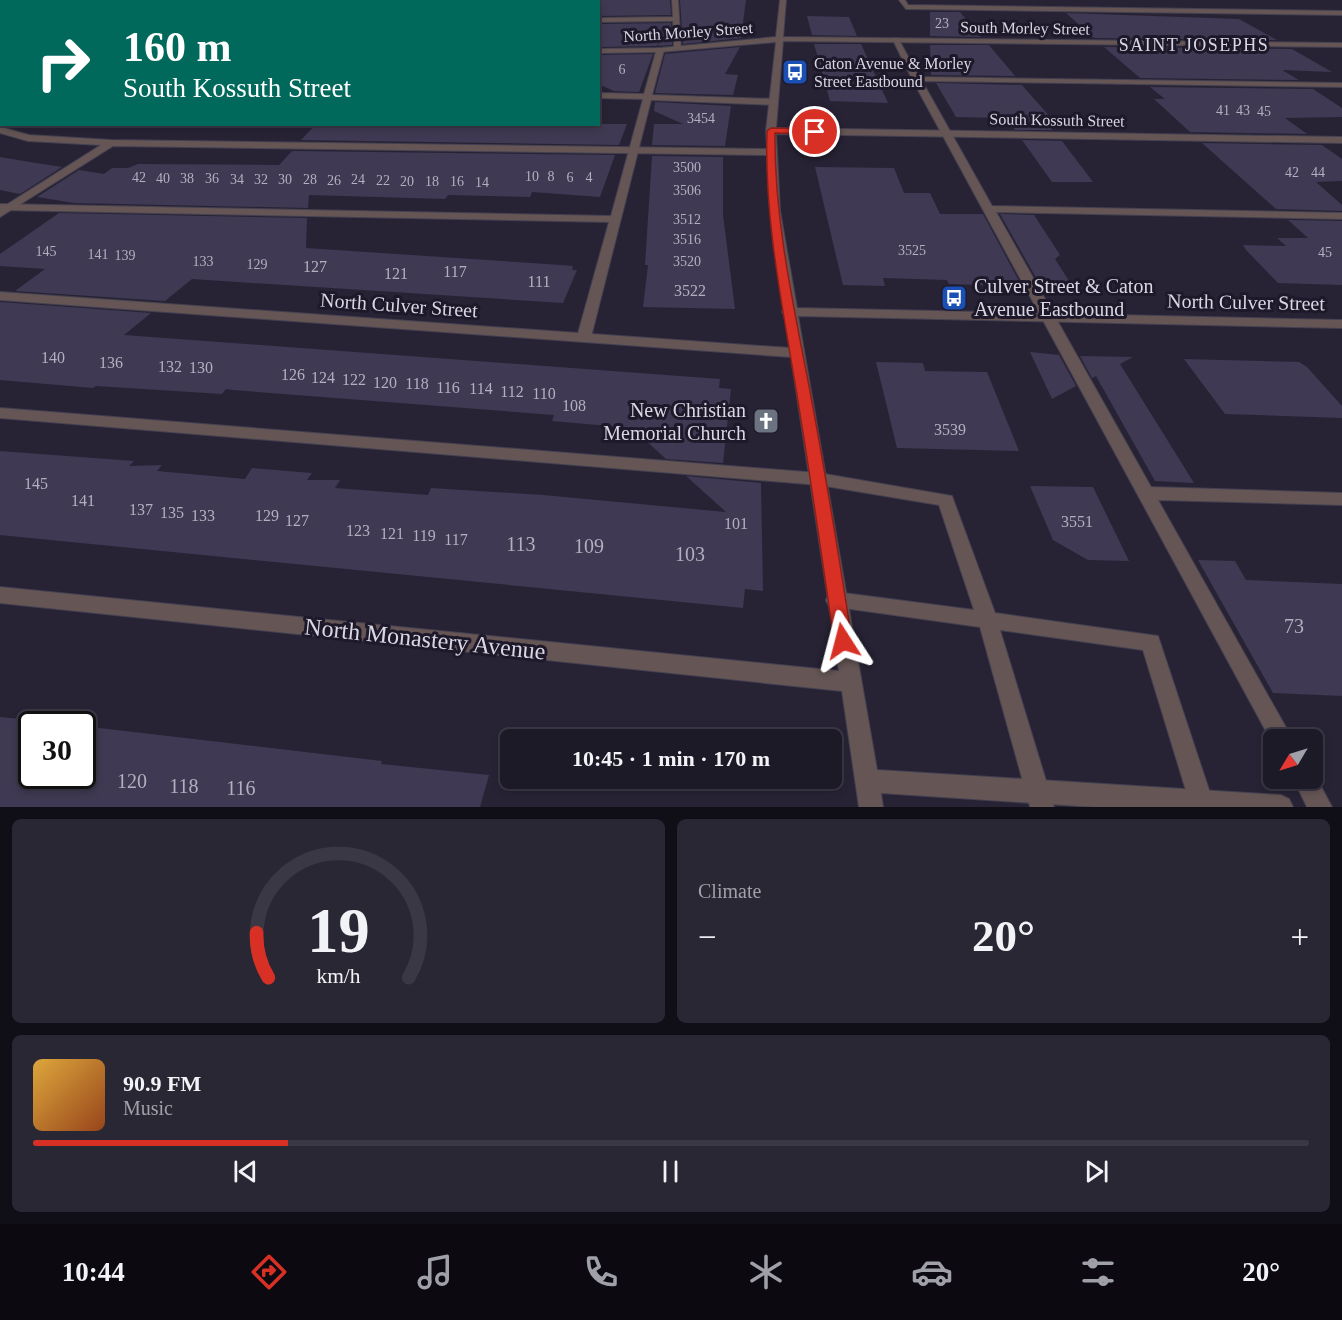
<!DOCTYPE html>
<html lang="en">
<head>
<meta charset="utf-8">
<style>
  body { margin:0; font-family:"Times New Roman",serif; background:#2a2734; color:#f1f3f6; height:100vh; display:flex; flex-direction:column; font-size:22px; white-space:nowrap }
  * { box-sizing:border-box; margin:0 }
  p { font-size:20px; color:#a0a1a8 }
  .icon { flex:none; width:33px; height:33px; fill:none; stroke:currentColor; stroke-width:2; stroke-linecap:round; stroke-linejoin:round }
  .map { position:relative; height:807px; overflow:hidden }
  .panel { display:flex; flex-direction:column; gap:12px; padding:12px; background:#100e16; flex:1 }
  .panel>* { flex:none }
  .banner { position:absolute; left:0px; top:0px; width:600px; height:126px; box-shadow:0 3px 9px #0003,0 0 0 2px #3b3845; background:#00695c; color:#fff; overflow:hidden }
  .needle { width:39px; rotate:232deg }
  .fabs { position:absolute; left:1263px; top:729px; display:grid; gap:12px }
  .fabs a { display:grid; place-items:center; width:60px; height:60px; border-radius:9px; background:#1d1a28; box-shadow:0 3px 9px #0003,0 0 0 2px #3b3845; font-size:30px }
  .speed { position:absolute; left:18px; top:711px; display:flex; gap:12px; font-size:30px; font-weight:700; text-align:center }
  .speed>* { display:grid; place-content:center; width:78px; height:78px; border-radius:50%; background:#1d1a28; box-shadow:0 3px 9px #0003,0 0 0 2px #3b3845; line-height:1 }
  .speed .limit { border:3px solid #111; border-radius:9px; background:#fff; color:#111 }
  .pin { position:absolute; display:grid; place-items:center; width:51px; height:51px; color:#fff; margin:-26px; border:3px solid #fff; border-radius:50%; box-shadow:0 2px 6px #0007 }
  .me { position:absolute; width:66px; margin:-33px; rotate:351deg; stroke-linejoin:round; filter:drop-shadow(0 0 4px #0008) }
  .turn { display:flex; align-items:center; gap:21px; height:126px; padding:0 24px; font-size:27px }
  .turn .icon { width:78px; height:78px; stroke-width:2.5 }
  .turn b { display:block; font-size:42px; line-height:51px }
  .big { font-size:45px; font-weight:700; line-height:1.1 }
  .panel .widget { flex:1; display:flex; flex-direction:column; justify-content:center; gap:9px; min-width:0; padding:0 21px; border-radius:9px; background:#2a2734 }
  .panel .dial { align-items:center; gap:0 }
  .dial svg { height:156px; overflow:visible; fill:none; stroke:#3b3845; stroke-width:7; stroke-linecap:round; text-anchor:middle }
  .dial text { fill:#f1f3f6; stroke:none }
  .song { display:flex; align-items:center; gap:18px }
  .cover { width:72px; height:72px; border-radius:9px; background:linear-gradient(135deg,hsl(40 70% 55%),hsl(20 70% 35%)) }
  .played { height:6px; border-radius:3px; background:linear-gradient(90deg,#d93025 20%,#3b3845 20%) }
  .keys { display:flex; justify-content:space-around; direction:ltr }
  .heat { display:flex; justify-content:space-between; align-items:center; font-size:33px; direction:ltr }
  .panel .tiles { flex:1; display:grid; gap:12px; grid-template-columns:1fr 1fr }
  .widget:last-child { grid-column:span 2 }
  .trip { position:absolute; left:500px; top:729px; width:342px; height:60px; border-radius:9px; background:#1d1a28; box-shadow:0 3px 9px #0003,0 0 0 2px #3b3845; font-weight:700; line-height:60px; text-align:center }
  .dock { display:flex; height:96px; justify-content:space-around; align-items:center; background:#0c0a10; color:#a0a1a8 }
  .dock .icon { width:42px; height:42px }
  .dock .active { color:#d93025 }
  .dock b { font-size:27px; color:#f1f3f6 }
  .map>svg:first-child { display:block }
</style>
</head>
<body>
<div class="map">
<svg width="1342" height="807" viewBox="0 0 1342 807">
  <rect width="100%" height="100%" fill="#272335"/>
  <g fill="#3f3953">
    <polygon points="593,0 670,0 671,15 598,16 598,2"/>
    <polygon points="680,0 746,0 741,38 683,44"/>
    <polygon points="930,12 960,12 981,37 930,36"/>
    <polygon points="1066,13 1239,19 1277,40 1094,38"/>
    <polygon points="807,16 849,17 857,36 812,35"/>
    <polygon points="671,23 672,45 658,46 659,41 657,46 598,47 598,24"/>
    <polygon points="814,44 861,44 888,103 830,101"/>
    <polygon points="930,45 989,45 1015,76 931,75"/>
    <polygon points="740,47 725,74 738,75 733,95 655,93 665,54"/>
    <polygon points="1104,47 1292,49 1332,72 1282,70 1299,80 1140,78"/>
    <polygon points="653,54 639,92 614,91 598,84 598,55"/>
    <polygon points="936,83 1022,85 1051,118 1043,118 1053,130 1015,130 1007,118 956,117"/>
    <polygon points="1150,87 1313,89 1342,108 1342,117 1285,118 1307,134 1190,132 1154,99 1165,99"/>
    <polygon points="655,102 731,106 725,146 652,145 654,124 683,124 654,111"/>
    <polygon points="316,124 627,124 619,145 301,140"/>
    <polygon points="1022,140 1062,141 1093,182 1052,182"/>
    <polygon points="1202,143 1322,145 1342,159 1342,181 1316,182 1342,205 1342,211 1276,209"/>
    <polygon points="292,151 615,155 600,197 532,192 530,197 448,195 445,199 309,195 308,208 74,203 37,197 79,170 104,174 112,168 128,168 138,164 279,165"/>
    <polygon points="652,156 723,157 723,215 735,309 643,307 648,265 645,265"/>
    <polygon points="0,157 36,163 62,167 20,194 0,190"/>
    <polygon points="815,167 894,168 904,193 930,193 940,214 983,214 1020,283 1007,283 1009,286 949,284 947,280 883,278 885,286 843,285"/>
    <polygon points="59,213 307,218 306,248 561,265 573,266 572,270 577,270 563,303 192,279 165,301 15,291 45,269 0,266 0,254"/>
    <polygon points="1000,214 1034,215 1060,255 1055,259 1071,284 1039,283"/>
    <polygon points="1288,220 1342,221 1342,285 1278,283 1246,250 1243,245 1286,246 1277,238 1308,238"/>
    <polygon points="0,302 151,313 124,335 720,379 719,388 731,389 723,463 666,459 632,428 552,421 554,415 233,390 226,389 222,394 96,386 93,388 0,380"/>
    <polygon points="1030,352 1059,355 1076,386 1052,399"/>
    <polygon points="1080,356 1133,357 1120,364 1194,483 1155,481 1096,376 1092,378"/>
    <polygon points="1184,359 1299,362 1307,367 1342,406 1342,418 1225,414"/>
    <polygon points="876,362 923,363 925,371 987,372 1019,451 897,448"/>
    <polygon points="0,451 134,461 129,466 162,465 157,471 245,479 252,468 312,473 307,480 340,480 335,488 428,495 431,488 543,495 726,512 686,476 761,483 763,591 745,589 743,608 0,535"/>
    <polygon points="1030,486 1093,487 1129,561 1088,560 1053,540"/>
    <polygon points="1198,560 1235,561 1246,580 1342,584 1342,696 1273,693"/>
    <polygon points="0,717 71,724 32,724 32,776 82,776 82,726 382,761 381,764 489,775 480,807 0,807"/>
  </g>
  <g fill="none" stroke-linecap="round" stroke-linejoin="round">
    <g stroke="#434051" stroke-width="2">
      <g id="service">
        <polygon points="153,0 164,0 150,2"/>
        <polygon points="276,0 286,2 277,2"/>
        <polygon points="453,0 464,0 450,2"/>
        <polygon points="672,0 678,0 681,50 674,48 673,21 598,22 598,18 673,17"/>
        <polygon points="899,0 905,0 908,5 1342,11 1342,15 906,9"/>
        <polygon points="892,38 898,38 919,77 1342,83 1342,87 922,81 992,206 1342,213 1342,219 996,212 1151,487 1342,493 1342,505 1158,500 1293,740 1274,740 1274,746 912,79"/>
        <polygon points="657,48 664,50 652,95 774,99 778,102 774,105 651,100 591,337 584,341 577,337 609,222 0,210 0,204 611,216 643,99 598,98 598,93 644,94"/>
        <rect x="0" y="69" width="2" height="4"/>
        <polygon points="0,408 819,473 952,496 995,613 1158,636 1213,802 1211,807 1191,807 1143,650 1000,630 1054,807 1030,807 980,627 829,606 826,600 829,594 836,592 974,610 939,505 819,485 0,418"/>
        <polygon points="1312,770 1332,807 1307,807 1293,778 1312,778"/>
      </g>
    </g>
    <g stroke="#434051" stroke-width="2">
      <g id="minor">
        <polygon points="545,0 555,2 546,2"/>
        <polygon points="780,0 786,0 783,37 1342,43 1342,47 783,41 776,128 1342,137 1342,143 776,134 780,211 797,308 1342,320 1342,328 798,316 877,770 1281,795 1289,799 1293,807 1094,807 881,793 883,807 859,807 842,691 0,603 0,587 839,671 791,357 0,300 0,292 790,348 785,315 782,312 784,309 770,211 767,155 113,146 0,217 0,209 101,145 28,141 0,133 0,127 29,135 111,140 767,149 766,131 776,42 660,52 598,53 598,49 660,48 776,37"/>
      </g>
    </g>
    <g stroke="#434051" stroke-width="2">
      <g id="primary">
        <polygon points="302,0 301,2 287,2"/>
        <polygon points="0,50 2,50 0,55"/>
      </g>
    </g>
    <use href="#service" fill="#655555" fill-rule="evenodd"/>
    <use href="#minor" fill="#655555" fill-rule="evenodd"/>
    <use href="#primary" fill="#a38384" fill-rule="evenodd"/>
  </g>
  <path fill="#d93025" stroke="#8d1f18" stroke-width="1.5" d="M771,128L815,129L819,132L815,134L775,133C774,218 793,303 809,386C825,471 839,556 852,641L849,647L843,649L837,647L834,641C822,557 810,473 796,389C782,304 764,217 767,131Z"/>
  <defs>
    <g id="bus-square" transform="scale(1.35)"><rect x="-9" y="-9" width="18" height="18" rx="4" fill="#1a4fb4" stroke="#1e192a"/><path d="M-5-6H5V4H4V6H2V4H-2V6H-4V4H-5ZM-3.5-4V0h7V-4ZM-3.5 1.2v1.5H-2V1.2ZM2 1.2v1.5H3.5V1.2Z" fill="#fff"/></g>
    <g id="church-square" transform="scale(1.35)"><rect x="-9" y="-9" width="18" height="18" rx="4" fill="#6b7280" stroke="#1e192a"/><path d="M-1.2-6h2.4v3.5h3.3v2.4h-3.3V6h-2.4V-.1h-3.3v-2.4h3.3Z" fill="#fff"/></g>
  </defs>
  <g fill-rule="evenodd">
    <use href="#bus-square" x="795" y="72"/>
    <use href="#bus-square" x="954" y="298"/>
    <use href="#church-square" x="766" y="421"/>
  </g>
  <g text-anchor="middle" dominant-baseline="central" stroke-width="6" stroke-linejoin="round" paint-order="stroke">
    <g font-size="14" fill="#b2b0bf">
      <text x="942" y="23">23</text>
      <text x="622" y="69">6</text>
      <text x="1223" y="110">41</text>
      <text x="1243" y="110">43</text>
      <text x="1264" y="111">45</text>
      <text x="701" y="118">3454</text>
      <text x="687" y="167">3500</text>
      <text x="1292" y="172">42</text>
      <text x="1318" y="172">44</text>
      <text x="532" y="176">10</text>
      <text x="551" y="176">8</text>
      <text x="139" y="177">42</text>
      <text x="570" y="177">6</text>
      <text x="589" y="177">4</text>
      <text x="163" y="178">40</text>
      <text x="187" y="178">38</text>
      <text x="212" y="178">36</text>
      <text x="237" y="179">34</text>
      <text x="261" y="179">32</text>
      <text x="285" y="179">30</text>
      <text x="310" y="179">28</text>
      <text x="358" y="179">24</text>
      <text x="334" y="180">26</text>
      <text x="383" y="180">22</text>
      <text x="407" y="181">20</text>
      <text x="432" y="181">18</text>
      <text x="457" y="181">16</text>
      <text x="482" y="182">14</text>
      <text x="687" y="190">3506</text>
      <text x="687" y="219">3512</text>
      <text x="687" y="239">3516</text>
      <text x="912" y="250">3525</text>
      <text x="46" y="251">145</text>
      <text x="1325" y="252">45</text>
      <text x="98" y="254">141</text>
      <text x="125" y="255">139</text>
      <text x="203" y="261">133</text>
      <text x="687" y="261">3520</text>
      <text x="257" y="264">129</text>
    </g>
    <g font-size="16" fill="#d9d7e3" stroke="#1e192a">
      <text transform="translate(1025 28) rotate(1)">South Morley Street</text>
      <text transform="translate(688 32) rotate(-4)">North Morley Street</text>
      <text transform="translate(1057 120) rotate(1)">South Kossuth Street</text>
    </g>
    <g font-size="16" fill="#d9d7e3" stroke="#1e192a" text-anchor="start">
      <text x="814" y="63">Caton Avenue &amp; Morley<tspan x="814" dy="18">Street Eastbound</tspan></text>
    </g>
    <g font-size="16" fill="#b2b0bf">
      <text x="315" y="266">127</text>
      <text x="455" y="271">117</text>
      <text x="396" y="273">121</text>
      <text x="539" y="281">111</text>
      <text x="690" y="290">3522</text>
      <text x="53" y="357">140</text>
      <text x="111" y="362">136</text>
      <text x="170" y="366">132</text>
      <text x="201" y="367">130</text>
      <text x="293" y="374">126</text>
      <text x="323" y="377">124</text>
      <text x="354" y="379">122</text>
      <text x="385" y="382">120</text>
      <text x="417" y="383">118</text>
      <text x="448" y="387">116</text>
      <text x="481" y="388">114</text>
      <text x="512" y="391">112</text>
      <text x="544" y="393">110</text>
      <text x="574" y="405">108</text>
      <text x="950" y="429">3539</text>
      <text x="36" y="483">145</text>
      <text x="83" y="500">141</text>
      <text x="141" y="509">137</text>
      <text x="172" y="512">135</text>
      <text x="203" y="515">133</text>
      <text x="267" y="515">129</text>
      <text x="297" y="520">127</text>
      <text x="1077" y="521">3551</text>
      <text x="736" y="523">101</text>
      <text x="358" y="530">123</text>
      <text x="392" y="533">121</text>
      <text x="424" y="535">119</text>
      <text x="456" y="539">117</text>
    </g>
    <g font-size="18" letter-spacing="1.5" fill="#d9d7e3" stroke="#1e192a">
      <text x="1194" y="45">SAINT JOSEPHS</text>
    </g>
    <g font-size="20" fill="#d9d7e3" stroke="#1e192a" text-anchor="start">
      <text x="974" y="286">Culver Street &amp; Caton<tspan x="974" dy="23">Avenue Eastbound</tspan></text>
      <text x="746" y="410" text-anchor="end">New Christian<tspan x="746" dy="23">Memorial Church</tspan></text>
    </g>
    <g font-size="20" fill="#d9d7e3" stroke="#1e192a">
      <text transform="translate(1246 302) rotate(1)">North Culver Street</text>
      <text transform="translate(399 305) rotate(4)">North Culver Street</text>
    </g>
    <g font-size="20" fill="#b2b0bf">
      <text x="521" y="544">113</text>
      <text x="589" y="546">109</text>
      <text x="690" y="554">103</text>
      <text x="1294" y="626">73</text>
      <text x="132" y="781">120</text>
      <text x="184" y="786">118</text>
      <text x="241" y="788">116</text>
    </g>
    <g font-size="24" fill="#d9d7e3" stroke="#1e192a">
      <text transform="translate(425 639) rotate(6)">North Monastery Avenue</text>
    </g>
  </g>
</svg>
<div class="fabs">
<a><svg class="needle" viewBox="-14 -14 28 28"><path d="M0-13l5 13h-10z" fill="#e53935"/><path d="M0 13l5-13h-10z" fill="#a0a1a8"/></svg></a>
</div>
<div class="speed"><div class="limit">30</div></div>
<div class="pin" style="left:815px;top:132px;background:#d93025"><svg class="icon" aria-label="arrive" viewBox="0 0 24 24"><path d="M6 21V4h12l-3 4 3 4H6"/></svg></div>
<svg class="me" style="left:843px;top:641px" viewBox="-20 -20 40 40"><path d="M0-17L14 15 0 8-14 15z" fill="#d93025" stroke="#fff" stroke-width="4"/></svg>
<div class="trip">10:45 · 1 min · 170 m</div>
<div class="banner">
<div class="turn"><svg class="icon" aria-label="right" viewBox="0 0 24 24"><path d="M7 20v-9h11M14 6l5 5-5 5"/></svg><div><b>160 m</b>South Kossuth Street</div></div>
</div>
</div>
<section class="panel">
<div class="tiles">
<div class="widget dial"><svg viewBox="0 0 100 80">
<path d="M14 69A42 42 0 1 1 86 69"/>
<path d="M14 69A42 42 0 0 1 8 46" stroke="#d93025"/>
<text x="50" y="56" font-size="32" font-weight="700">19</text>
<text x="50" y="72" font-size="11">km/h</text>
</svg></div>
<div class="widget"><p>Climate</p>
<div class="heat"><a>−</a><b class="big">20°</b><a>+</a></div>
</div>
<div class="widget">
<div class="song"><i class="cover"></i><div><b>90.9 FM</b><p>Music</p></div></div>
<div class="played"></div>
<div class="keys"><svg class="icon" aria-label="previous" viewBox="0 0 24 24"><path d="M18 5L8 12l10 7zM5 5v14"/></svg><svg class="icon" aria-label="pause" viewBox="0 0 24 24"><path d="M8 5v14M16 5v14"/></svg><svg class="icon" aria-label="next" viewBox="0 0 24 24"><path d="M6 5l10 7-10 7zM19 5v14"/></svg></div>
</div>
</div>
</section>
<nav class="dock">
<b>10:44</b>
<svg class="icon active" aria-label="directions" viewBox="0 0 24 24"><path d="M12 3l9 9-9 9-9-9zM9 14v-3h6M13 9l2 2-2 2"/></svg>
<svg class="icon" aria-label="music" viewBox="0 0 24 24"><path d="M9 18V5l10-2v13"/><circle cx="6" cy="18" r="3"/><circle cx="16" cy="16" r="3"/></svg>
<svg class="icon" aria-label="phone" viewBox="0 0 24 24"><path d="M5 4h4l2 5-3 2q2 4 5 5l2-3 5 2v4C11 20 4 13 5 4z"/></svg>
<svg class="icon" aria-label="climate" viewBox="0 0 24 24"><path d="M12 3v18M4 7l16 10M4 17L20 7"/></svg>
<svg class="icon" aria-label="car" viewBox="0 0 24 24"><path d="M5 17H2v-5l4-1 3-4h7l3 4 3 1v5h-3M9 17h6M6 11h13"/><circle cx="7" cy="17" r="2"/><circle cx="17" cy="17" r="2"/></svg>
<svg class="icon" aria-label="filters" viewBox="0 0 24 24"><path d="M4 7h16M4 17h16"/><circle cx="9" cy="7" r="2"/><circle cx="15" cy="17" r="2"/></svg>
<b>20°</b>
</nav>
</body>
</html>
